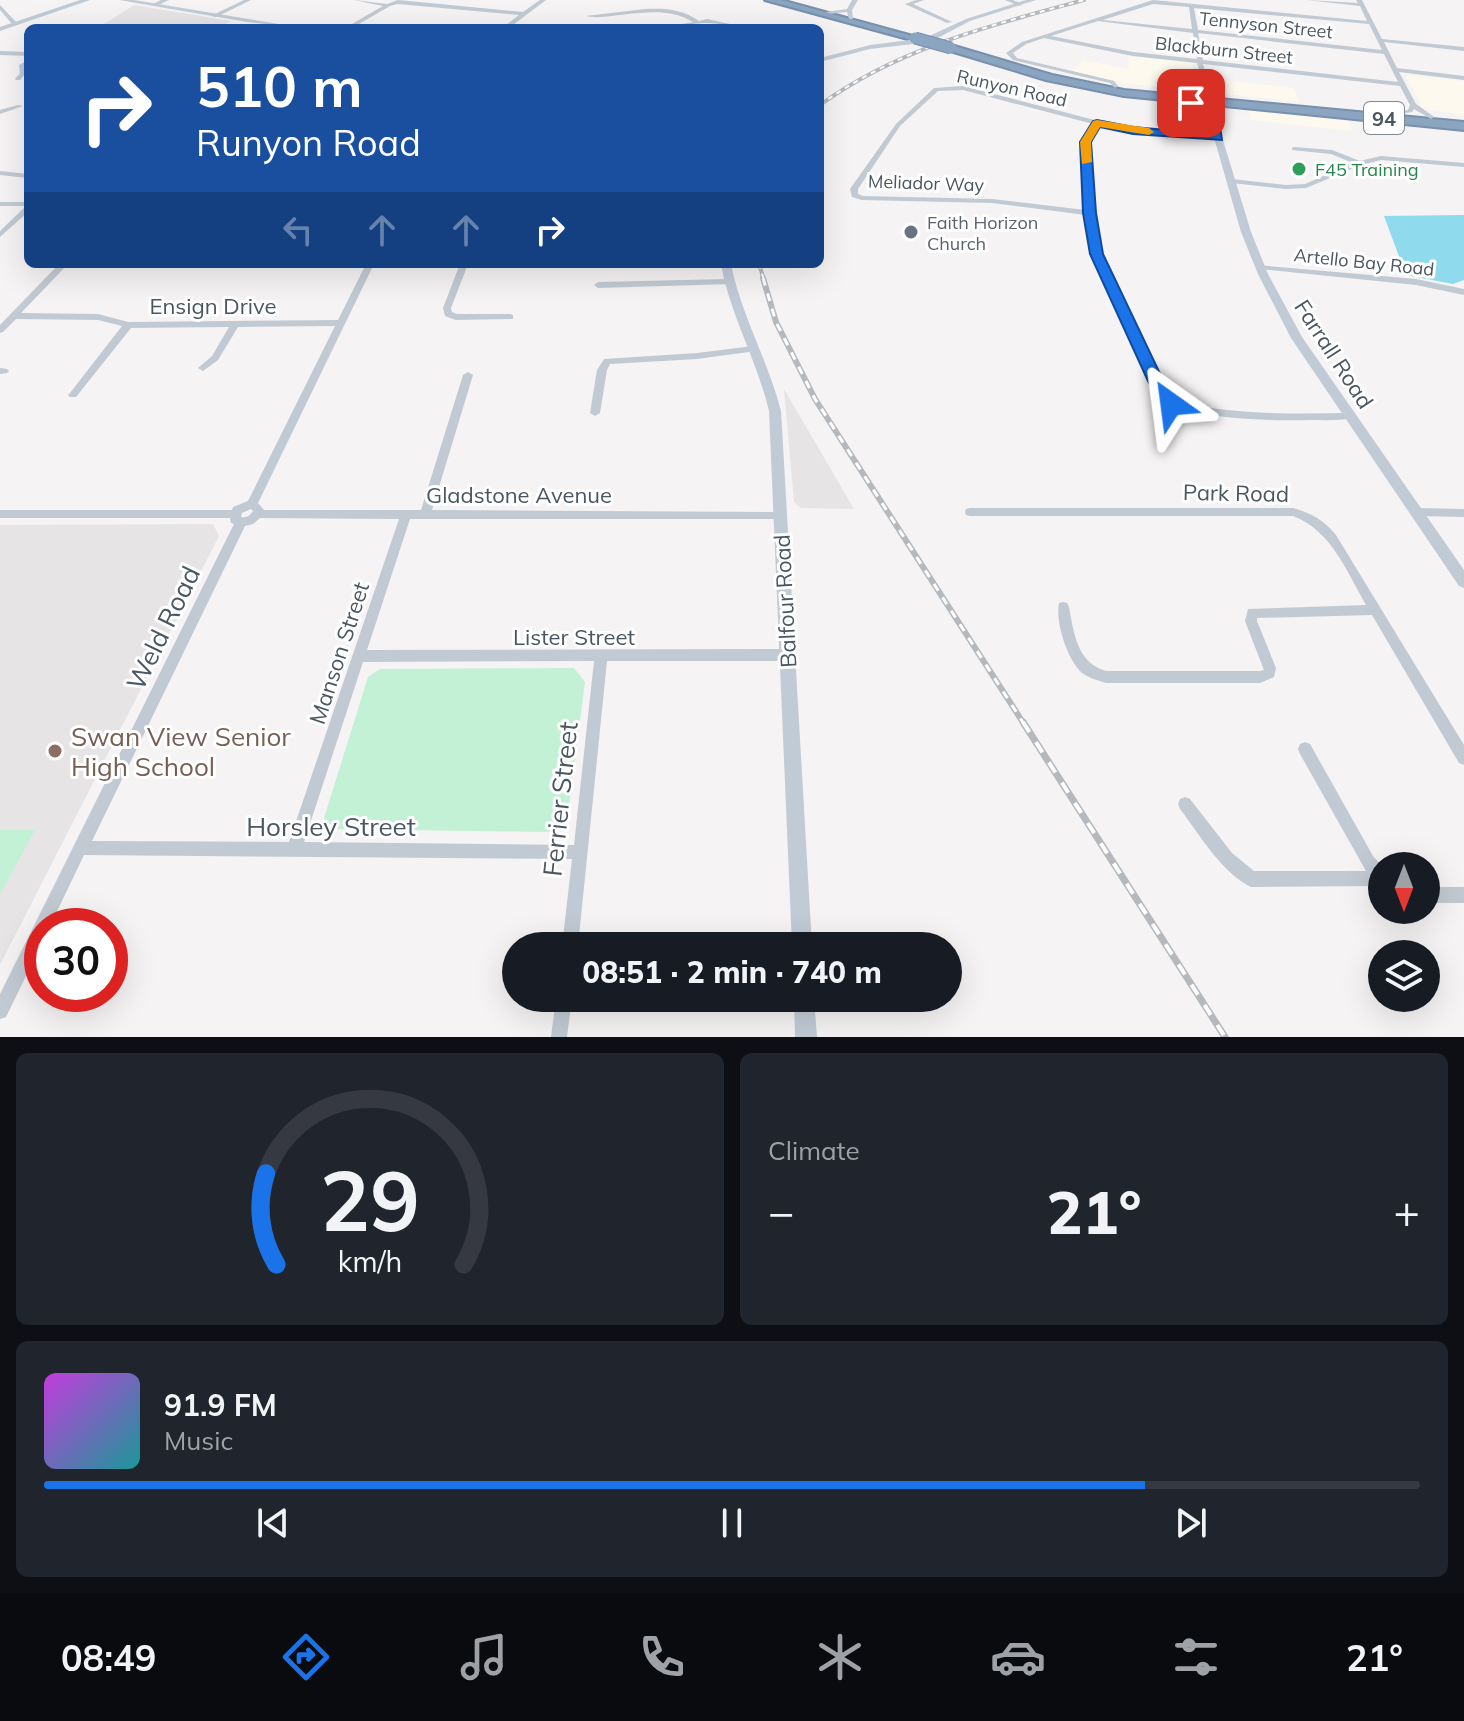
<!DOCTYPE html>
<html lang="en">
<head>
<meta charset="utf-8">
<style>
  body { margin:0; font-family:Mulish,sans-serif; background:#20242c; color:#f1f3f6; height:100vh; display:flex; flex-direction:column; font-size:30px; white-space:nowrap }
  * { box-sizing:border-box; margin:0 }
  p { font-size:26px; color:#9ea1a6 }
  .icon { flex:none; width:44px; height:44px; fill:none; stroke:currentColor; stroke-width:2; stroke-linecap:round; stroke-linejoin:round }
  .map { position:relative; height:1037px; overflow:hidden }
  .side { display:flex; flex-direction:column; gap:16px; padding:16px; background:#0d0f14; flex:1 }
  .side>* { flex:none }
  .guide { position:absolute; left:24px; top:24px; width:800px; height:244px; border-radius:12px; box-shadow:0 8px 32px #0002; background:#1a4fa0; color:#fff; overflow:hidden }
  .needle { width:52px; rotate:180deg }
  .fabs { position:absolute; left:1368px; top:852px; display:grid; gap:16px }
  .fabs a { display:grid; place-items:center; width:72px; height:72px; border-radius:50%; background:#171b24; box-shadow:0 8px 32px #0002; font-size:40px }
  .speed { position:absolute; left:24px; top:908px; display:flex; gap:16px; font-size:40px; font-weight:700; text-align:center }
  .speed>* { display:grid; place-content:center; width:104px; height:104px; border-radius:50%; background:#171b24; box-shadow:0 8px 32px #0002; line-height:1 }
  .speed .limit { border:12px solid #d22; background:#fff; color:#111 }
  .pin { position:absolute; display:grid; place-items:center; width:68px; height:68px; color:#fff; margin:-34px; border-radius:16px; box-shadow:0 4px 12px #0006 }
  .me { position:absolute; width:88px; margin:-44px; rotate:329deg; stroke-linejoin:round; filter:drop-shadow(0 0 6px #0008) }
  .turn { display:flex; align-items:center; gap:28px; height:168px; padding:0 40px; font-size:36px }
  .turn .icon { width:104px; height:104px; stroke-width:2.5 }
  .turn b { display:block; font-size:56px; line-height:68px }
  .lanes { display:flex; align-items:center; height:76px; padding:0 40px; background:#0003; justify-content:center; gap:40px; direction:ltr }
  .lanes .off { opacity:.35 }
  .big { font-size:60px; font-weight:800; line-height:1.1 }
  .side .widget { flex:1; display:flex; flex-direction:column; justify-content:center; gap:12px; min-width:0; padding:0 28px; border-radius:12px; background:#20242c }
  .side .dial { align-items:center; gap:0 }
  .dial svg { height:208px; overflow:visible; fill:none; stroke:#363941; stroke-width:7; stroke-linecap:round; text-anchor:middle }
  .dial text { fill:#f1f3f6; stroke:none }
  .song { display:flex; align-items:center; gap:24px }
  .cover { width:96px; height:96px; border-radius:12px; background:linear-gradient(135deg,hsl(290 70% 55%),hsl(180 70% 35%)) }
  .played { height:8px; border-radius:4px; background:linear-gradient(90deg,#1a73e8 80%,#363941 80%) }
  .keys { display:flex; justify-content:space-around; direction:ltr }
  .heat { display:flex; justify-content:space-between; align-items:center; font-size:44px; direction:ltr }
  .side .tiles { flex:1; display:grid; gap:16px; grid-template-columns:1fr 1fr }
  .widget:last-child { grid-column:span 2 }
  .trip { position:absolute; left:502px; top:932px; width:460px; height:80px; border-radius:40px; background:#171b24; box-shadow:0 8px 32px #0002; font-weight:800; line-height:80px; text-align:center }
  .dock { display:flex; height:128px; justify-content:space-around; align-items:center; background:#090b0e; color:#9ea1a6 }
  .dock .icon { width:56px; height:56px }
  .dock .active { color:#1a73e8 }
  .dock b { font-size:36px; color:#f1f3f6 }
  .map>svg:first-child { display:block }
</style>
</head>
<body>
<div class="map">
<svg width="1464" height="1037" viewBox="0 0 1464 1037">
  <rect width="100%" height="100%" fill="#f5f3f3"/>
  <g fill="#fdf9ef">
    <polygon points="1128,56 1192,63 1198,90 1130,84 1072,71 1082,60 1129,69"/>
    <polygon points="1410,75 1464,81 1464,115 1423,109 1406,76"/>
    <polygon points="1215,79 1294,88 1299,102 1218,93"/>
    <polygon points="1248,110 1347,119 1353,131 1222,117 1251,119"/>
  </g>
  <g fill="#e6e4e5">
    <polygon points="134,5 231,21 217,28 98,28"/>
    <polygon points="784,389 854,509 801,508 794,502"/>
    <polygon points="213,524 219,536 0,965 0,525"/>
  </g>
  <g fill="#c3f1d5">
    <polygon points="574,668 585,682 567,821 552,832 331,829 324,818 368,677 380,669"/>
    <polygon points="0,830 35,830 0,894"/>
  </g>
  <polygon fill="#90daee" points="1464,215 1464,280 1453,284 1406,275 1384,216"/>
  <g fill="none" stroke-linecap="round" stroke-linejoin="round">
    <g stroke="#7690ad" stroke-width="4">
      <g id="highway">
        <polygon points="765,0 781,0 920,38 915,41"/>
        <polygon points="951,45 1052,75 1124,90 1464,122 1464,130 1124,96 1046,80 947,50 946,48"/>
      </g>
    </g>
    <g fill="#c1cad2" fill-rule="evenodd">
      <polygon points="161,0 169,0 156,6 151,5"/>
      <polygon points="244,0 251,0 216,17 211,16"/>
      <polygon points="354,0 387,4 398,0 523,12 540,0 546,0 509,28 502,28 519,15 398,4 390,6 352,28 345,28 383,6"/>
      <polygon points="852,0 858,0 852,10 853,19 849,19 847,12 829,14 826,12 847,9"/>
      <polygon points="916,0 924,0 913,4 952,22 947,23 905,4"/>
      <polygon points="1005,0 1013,0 1022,4 1019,6"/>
      <path d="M1153,0L1367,21L1360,6L1306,0L1358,3L1356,0H1362L1382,39L1464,47V51L1384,42L1397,68L1464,76V80L1399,72L1416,104L1433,116L1434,117L1431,119L1414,109L1412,112L1393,115V113L1408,110L1410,105L1400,86L1203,64L1214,98L1211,100L1208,98L1197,63L1133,56L1044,38L1026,44L1013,53L1017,58L1114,81L1118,86L1115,88L1110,83L1013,60L1006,53L1022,42ZM1153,4L1189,7L1192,29L1103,20ZM1194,8L1369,24L1382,50L1198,30ZM1098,21L1193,33L1197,59L1133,52L1051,36ZM1198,33L1384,54L1398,82L1203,60Z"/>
      <polygon points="0,5 17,23 17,25 13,25 0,10"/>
      <path d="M645,9C665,8 682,9 699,21L707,19L748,28C734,28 722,23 708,23C693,22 678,28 662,28L693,22C668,7 639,13 611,16C603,17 594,18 586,16Z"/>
      <polygon points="0,51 28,52 28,56 0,55"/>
      <polygon points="28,60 28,64 25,66 26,73 20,80 16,80 15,79 20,73 19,65"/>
      <path d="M963,86L1114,125L1220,137V139L1218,140L1114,129L1099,125L1089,142L1093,213L1100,254L1160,381L1174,401C1232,415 1291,414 1350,413L1355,416L1353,418C1339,421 1324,420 1310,420C1262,421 1214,419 1168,406L1151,381L1092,254L1086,215L992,203L862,200L852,197L850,189L896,124L934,88ZM963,90L1093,124L1083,142L1085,210L992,199L863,196L858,194V189L900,126L938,91Z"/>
      <polygon points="18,105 23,106 0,114 0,110"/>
      <polygon points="1294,147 1332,150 1360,161 1381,156 1464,163 1464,167 1381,160 1361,165 1306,188 1286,189 1232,183 1228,181 1232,179 1286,185 1305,184 1353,163 1331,154 1292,150 1292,148"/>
      <polygon points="0,171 28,174 28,178 0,175"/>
      <polygon points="0,202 28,202 28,212 0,237 0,231 26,206 0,206"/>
      <path d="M59,264H68L21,313L98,314L128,322L338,320L366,264H374L258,503L264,510H421L463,375L468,372L473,375L432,510L784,512L785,515L784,518L780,519H410L367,650L789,649L793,651L795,655L793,659L789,661H607L578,946H562L572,859L84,855L50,926H42V943L6,1017L0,1019V994L234,524L231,523L230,518H0V510H232L233,507L248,501L335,326L238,327L218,360L203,371L198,368L212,356L229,327L131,328L76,397H70L68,395L70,393L122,326L98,320L16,319L3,332L0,333V325ZM251,509L253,511C250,516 246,518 241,517L242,513ZM260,518L399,519L289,842L92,841L245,526L253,524ZM594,661L574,845L304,842L363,662Z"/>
      <polygon points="460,264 468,264 451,308 452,312 457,314 510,314 513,315 513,319 456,320 445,316 443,308"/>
      <polygon points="1257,265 1416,279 1464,289 1464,295 1416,285 1260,269 1257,269"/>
      <polygon points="728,279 732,282 731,284 598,288 594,285 598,282"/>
      <polygon points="753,346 756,347 756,351 697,359 610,364 607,370 600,413 595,416 590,413 597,370 604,359 697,353"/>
      <polygon points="0,368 7,369 9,371 7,373 0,374"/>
      <path d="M970,508H1293C1311,513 1324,520 1336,535L1464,745V765L1459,763L1372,615L1257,618V621L1276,668L1274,677L1260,683H1106C1097,680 1088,678 1081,672C1067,659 1055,621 1059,603L1063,602L1067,603L1069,607C1074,633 1077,663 1106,671H1260L1264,670L1245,621L1248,609L1366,605C1347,572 1331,530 1293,516H970L966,515L965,512L966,509Z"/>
      <polygon points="1416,508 1464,509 1464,517 1416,516 1412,515 1411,512 1412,509"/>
      <path d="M1305,742L1310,744L1373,856L1382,866V886L1251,887C1222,873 1199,834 1180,809L1178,804L1180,799L1185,797L1190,799L1232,853L1254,871H1366L1300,754L1298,749L1300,744Z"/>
      <rect x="1426" y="887" width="38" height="16"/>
      <polygon points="556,998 572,998 567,1037 551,1037"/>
    </g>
    <g fill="#c1cbd6" fill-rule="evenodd">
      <polygon points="80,0 90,0 0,31 0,27"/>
      <polygon points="119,0 134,0 303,28 247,22"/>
      <polygon points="1026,0 1036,0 970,21 930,42 870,49 820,62 820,58 870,45 925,38 966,19"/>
      <polygon points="1208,96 1215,98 1219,127 1251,232 1268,274 1302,337 1464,570 1464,588 1459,586 1291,338 1258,274 1241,232 1211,127"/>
      <path d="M721,264H731C741,315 768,360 781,411L812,946H792L769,411C757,360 730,315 721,264Z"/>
      <polygon points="794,998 814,998 817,1037 795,1037"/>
    </g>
    <use href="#highway" fill="#8ba5c1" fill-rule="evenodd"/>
    <g stroke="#b5b8bd" stroke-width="4">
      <g id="rail-far2">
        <path d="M820,105C898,48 992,25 1084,0"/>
        <polyline points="759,264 764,280"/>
      </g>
    </g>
    <g stroke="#b5b8bd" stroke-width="6">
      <polyline id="rail-far1" points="763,278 776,322 815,399 1024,724"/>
    </g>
    <g stroke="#b5b8bd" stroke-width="7">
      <polyline id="rail" points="1023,722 1225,1037"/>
    </g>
    <use href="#rail-far2" stroke="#fff" stroke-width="2" stroke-dasharray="5" stroke-linecap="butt"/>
    <use href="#rail-far1" stroke="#fff" stroke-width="3" stroke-dasharray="8" stroke-linecap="butt"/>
    <use href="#rail" stroke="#fff" stroke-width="4" stroke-dasharray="12" stroke-linecap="butt"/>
    <g stroke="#7690ad" stroke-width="13" stroke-linecap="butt">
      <polyline id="highway-bridge" points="915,38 951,48"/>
    </g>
    <use href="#highway-bridge" stroke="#8ba5c1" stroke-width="11"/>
  </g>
  <polygon fill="#1a73e8" stroke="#114b97" stroke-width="2" points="1188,101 1195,101 1220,126 1222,140 1133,134 1100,127 1091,142 1096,213 1103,254 1163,380 1179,404 1171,409 1165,408 1148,381 1090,254 1083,213 1080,142 1093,121 1097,120 1133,127 1211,134 1209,127 1188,105"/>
  <polygon fill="#f59e0b" points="1097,120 1149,128 1154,132 1149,135 1100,127 1091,142 1092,162 1082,164 1080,142 1093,121"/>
  <circle fill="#2e9e5b" stroke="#fff" stroke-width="3" cx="1299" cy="169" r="8"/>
  <circle fill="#6b7280" stroke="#fff" stroke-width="3" cx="911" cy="232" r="8"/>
  <circle fill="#8d6e63" stroke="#fff" stroke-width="3" cx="55" cy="751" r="8"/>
  <g text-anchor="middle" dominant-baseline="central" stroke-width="6" stroke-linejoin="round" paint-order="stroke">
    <g font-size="18" fill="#4a5661" stroke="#fff">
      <text transform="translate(1266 25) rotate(6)">Tennyson Street</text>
      <text transform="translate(1224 50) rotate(6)">Blackburn Street</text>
      <text transform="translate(1012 88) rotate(13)">Runyon Road</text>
      <text transform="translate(926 183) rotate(2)">Meliador Way</text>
      <text transform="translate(1364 262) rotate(6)">Artello Bay Road</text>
    </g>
    <g font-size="18" fill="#27864d" stroke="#fff" text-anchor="start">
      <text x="1315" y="169">F45 Training</text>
    </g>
    <g font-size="18" fill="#5b616d" stroke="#fff" text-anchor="start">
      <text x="927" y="222">Faith Horizon<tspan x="927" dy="21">Church</tspan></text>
    </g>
    <rect fill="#fff" stroke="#808990" stroke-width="2" x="1364" y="102" width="40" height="32" rx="6"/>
    <g font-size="20" font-weight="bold" fill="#4a5661">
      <text x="1384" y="118">94</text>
    </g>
    <g font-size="22" fill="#4a5661" stroke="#fff">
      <text x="213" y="306">Ensign Drive</text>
      <text transform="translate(1334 354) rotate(57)">Farrall Road</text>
      <text transform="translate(1236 493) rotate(1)">Park Road</text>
      <text x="519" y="495">Gladstone Avenue</text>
      <text transform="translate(785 601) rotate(-93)">Balfour Road</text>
      <text x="574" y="637">Lister Street</text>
      <text transform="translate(339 653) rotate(-72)">Manson Street</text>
    </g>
    <g font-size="26" fill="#4a5661" stroke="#fff">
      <text transform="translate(163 628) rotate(-64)">Weld Road</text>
      <text transform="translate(560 799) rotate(-84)">Ferrier Street</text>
      <text x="331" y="826">Horsley Street</text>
    </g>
    <g font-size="26" fill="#785e54" stroke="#fff" text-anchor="start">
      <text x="71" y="736">Swan View Senior<tspan x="71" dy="30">High School</tspan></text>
    </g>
  </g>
</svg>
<div class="fabs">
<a><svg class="needle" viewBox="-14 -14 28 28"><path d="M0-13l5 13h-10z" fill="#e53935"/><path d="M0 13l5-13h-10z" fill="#9ea1a6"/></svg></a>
<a><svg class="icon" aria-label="layers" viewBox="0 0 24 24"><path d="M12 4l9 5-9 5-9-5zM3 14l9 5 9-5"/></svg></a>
</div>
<div class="speed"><div class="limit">30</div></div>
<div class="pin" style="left:1191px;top:103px;background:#d93025"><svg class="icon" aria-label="arrive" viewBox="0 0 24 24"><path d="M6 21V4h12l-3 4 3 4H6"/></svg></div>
<svg class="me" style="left:1171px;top:404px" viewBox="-20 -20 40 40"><path d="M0-17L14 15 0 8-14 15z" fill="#1a73e8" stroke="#fff" stroke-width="4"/></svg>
<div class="trip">08:51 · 2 min · 740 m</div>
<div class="guide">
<div class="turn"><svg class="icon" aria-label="right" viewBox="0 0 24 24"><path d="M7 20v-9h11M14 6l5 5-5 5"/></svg><div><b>510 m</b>Runyon Road</div></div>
<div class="lanes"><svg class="icon off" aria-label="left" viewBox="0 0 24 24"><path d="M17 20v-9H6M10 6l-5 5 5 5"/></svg><svg class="icon off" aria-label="ahead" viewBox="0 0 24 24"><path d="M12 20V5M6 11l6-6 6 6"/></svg><svg class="icon off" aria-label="ahead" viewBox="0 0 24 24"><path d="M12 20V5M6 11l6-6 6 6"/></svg><svg class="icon" aria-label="right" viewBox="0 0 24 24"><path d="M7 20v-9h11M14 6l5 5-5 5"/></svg></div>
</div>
</div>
<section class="side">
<div class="tiles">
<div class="widget dial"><svg viewBox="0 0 100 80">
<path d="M14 69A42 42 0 1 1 86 69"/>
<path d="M14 69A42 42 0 0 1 10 34" stroke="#1a73e8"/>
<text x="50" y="56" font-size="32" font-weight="700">29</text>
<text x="50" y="72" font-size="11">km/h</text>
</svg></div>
<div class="widget"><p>Climate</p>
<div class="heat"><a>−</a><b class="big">21°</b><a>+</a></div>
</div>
<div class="widget">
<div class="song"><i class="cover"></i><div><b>91.9 FM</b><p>Music</p></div></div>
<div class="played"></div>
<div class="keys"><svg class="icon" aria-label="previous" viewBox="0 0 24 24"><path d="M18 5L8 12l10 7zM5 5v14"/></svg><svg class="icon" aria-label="pause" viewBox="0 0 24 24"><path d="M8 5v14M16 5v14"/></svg><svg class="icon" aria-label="next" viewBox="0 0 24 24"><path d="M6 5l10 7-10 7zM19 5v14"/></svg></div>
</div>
</div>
</section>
<nav class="dock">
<b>08:49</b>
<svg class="icon active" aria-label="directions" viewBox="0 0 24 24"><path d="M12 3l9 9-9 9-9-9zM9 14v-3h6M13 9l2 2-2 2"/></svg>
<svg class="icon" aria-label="music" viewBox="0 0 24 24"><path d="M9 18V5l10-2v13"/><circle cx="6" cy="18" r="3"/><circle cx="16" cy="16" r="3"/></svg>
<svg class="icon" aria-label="phone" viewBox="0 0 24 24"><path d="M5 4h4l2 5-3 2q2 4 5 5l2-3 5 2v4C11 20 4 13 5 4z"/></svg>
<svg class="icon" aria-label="climate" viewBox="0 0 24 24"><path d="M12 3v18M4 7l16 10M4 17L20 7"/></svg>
<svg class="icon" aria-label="car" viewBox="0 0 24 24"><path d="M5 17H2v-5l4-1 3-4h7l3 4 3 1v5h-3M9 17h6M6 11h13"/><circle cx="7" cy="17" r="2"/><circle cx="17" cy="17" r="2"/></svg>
<svg class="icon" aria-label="filters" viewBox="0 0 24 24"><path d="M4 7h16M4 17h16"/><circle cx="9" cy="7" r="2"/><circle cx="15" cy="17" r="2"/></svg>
<b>21°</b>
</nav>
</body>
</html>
